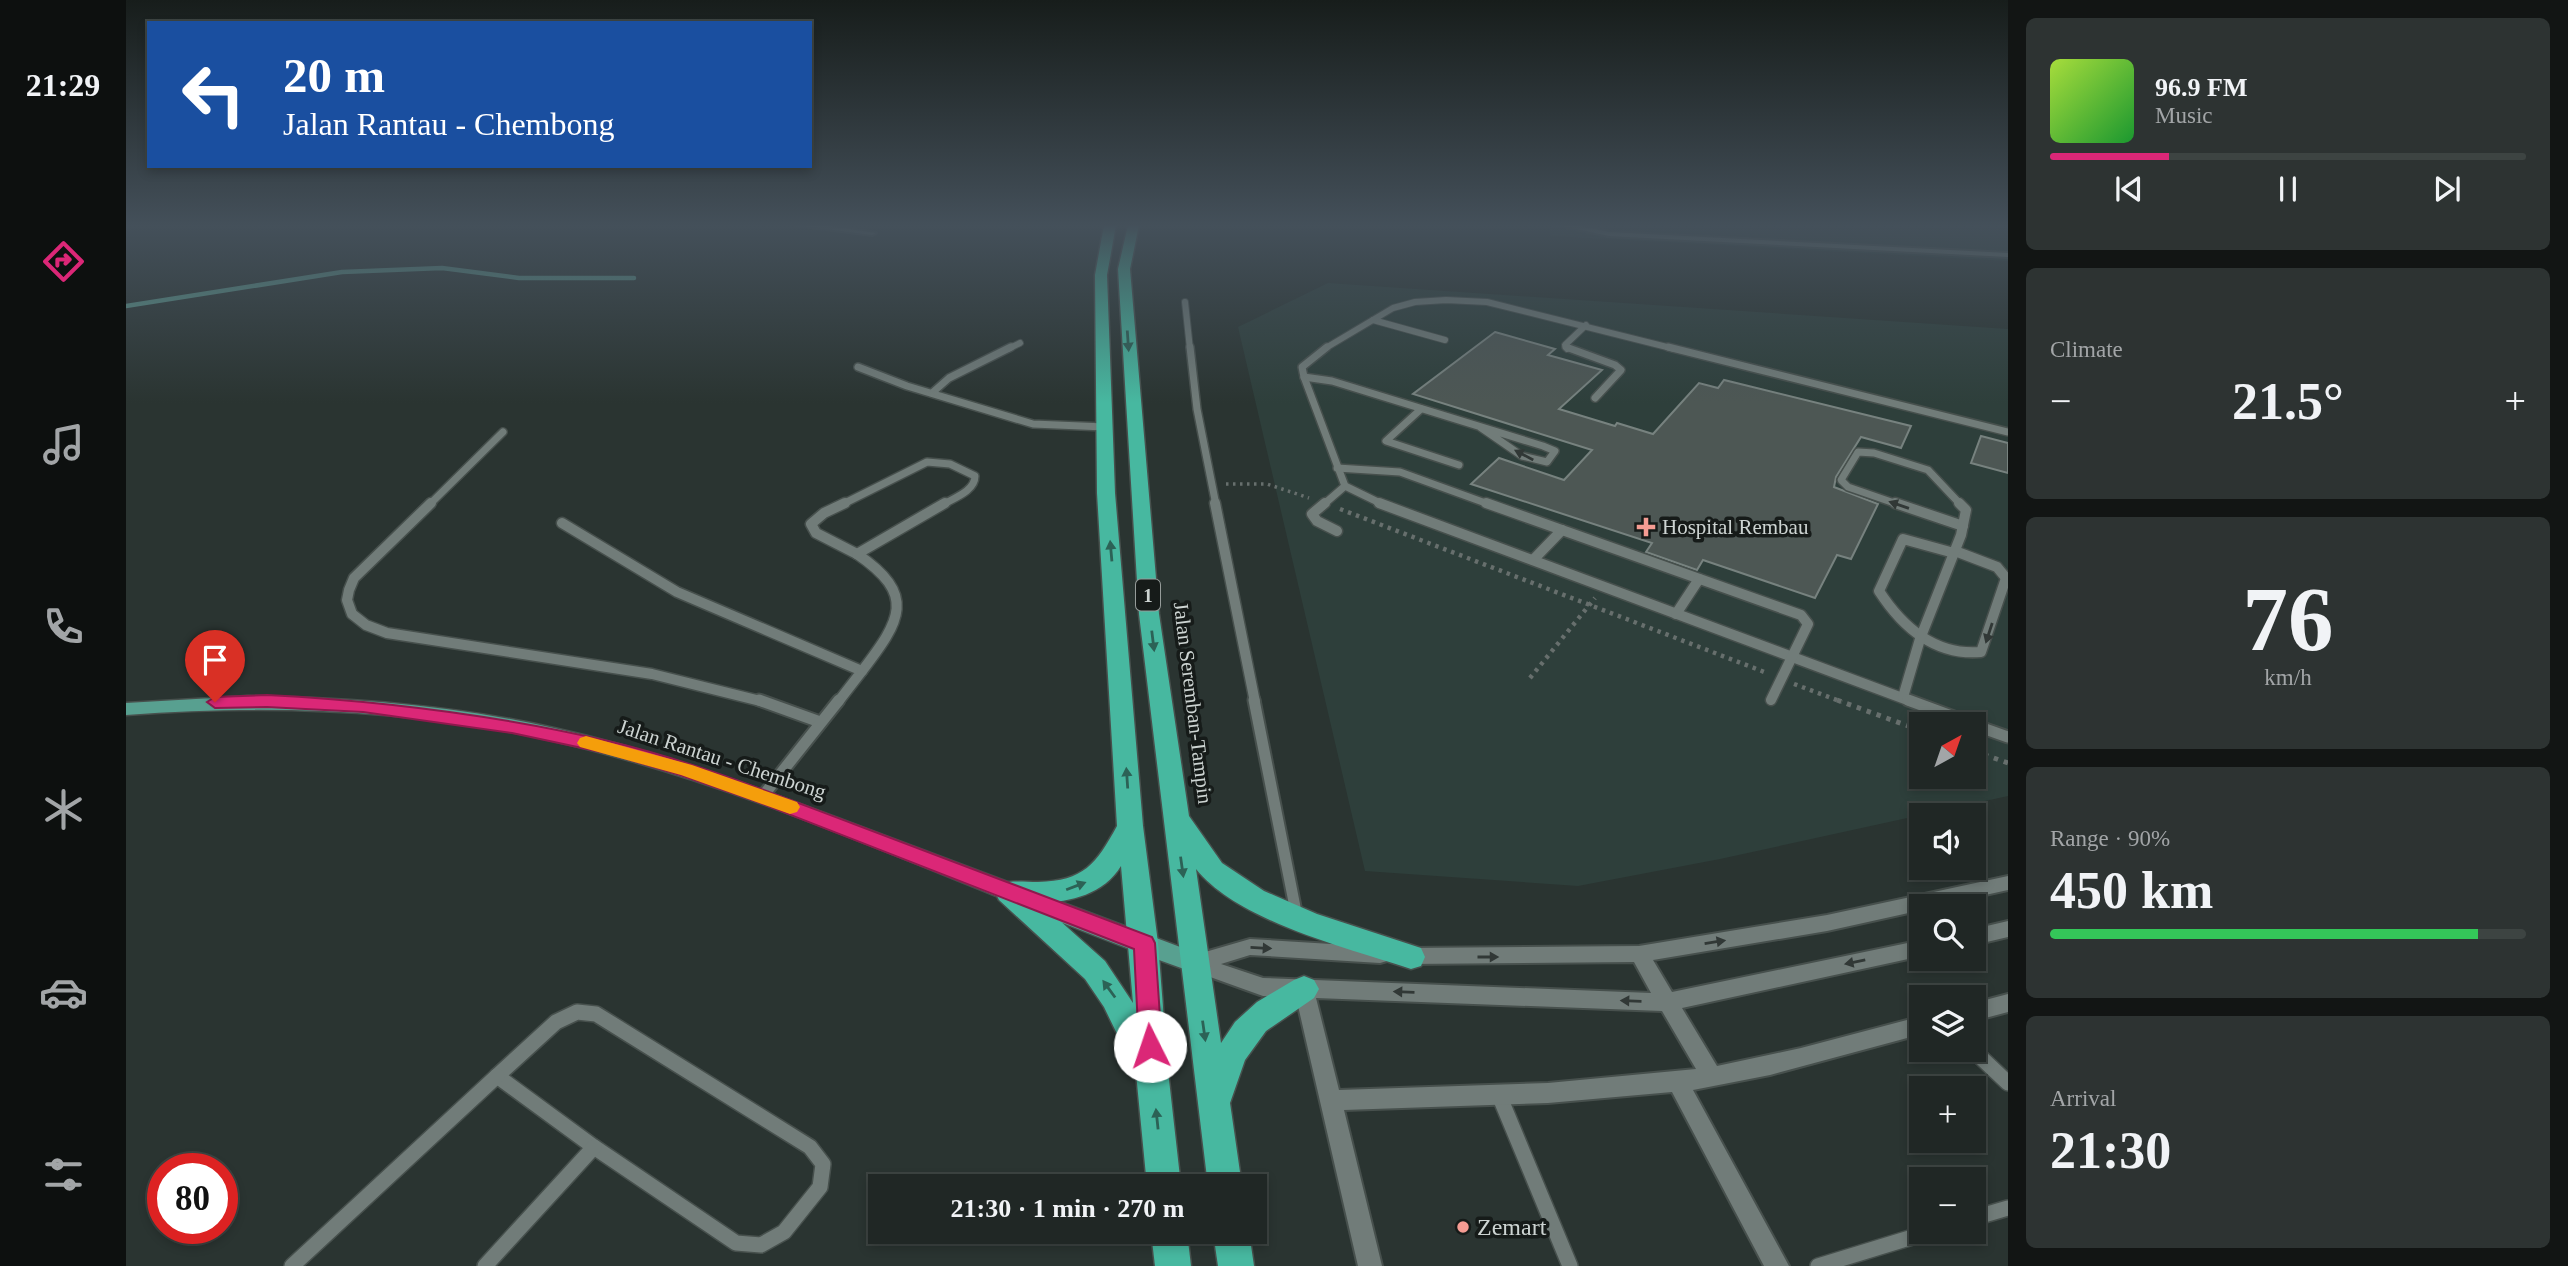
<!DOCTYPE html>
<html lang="en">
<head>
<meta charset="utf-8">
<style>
  body { margin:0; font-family:Georgia,serif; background:#2d3332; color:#f1f3f6; height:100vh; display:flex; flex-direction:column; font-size:26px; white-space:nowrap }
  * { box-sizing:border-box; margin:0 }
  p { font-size:23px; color:#a2a5a7 }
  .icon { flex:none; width:38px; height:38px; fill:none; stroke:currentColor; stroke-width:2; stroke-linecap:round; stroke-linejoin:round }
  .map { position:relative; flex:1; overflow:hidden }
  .panel { display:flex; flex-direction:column; gap:18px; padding:18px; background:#121514; width:560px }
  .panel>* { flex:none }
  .banner { position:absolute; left:21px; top:21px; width:665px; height:147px; border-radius:0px; box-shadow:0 4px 10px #0003,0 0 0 2px #3d4442; background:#1a4fa0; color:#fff; overflow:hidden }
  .needle { width:46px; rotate:40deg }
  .controls { position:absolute; left:1783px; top:712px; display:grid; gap:14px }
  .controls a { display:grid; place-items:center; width:77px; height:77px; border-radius:0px; background:#202725; box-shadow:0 4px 10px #0003,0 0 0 2px #3d4442; font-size:35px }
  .speed { position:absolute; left:21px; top:1153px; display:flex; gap:14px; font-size:35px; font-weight:700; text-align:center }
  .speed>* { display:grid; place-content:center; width:91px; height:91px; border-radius:50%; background:#202725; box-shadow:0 4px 10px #0003,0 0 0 2px #3d4442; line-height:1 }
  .speed .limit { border:10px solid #d22; background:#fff; color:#111 }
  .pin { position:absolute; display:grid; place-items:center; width:60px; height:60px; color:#fff; margin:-72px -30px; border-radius:50% 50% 50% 0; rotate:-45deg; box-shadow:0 0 7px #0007 }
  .pin .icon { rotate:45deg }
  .me { position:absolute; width:77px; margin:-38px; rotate:356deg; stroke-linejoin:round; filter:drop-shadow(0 0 5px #0008) }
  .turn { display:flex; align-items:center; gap:24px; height:147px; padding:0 21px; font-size:32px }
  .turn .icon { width:91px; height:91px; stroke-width:2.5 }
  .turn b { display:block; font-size:49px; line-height:60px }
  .big { font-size:52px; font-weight:700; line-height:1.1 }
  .panel .card { flex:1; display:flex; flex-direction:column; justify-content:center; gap:10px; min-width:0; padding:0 24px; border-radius:10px; background:#2d3332 }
  .panel .dial { align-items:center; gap:0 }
  .dial b { font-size:91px; line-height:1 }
  .song { display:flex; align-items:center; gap:21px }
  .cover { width:84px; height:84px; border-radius:10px; background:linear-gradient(135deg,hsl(80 70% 55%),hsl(130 70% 35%)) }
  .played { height:7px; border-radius:4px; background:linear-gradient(90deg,#db2777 25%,#3d4442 25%) }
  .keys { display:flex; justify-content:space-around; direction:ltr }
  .heat { display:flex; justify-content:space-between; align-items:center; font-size:38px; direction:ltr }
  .charge { height:10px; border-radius:5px; background:linear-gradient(90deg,#34c759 90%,#3d4442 0) }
  .trip { position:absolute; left:742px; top:1174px; width:399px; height:70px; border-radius:0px; background:#202725; box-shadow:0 4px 10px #0003,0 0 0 2px #3d4442; font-weight:700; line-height:70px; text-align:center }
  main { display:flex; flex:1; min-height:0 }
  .menu { display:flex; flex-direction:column; width:126px; justify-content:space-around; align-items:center; background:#0d100f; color:#a2a5a7 }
  .menu .icon { width:49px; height:49px }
  .menu .selected { color:#db2777 }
  .menu b { font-size:32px; color:#f1f3f6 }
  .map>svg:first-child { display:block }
</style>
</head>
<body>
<main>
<nav class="menu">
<b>21:29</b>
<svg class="icon selected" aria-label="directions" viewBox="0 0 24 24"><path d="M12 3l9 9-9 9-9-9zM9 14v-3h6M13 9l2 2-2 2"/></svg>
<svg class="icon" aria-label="music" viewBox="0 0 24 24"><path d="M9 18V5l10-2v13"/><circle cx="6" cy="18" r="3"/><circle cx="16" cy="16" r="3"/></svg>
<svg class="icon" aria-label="phone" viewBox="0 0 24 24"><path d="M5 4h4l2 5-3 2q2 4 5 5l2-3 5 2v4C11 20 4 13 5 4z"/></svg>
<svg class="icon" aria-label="climate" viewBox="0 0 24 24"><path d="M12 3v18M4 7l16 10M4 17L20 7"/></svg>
<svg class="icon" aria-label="car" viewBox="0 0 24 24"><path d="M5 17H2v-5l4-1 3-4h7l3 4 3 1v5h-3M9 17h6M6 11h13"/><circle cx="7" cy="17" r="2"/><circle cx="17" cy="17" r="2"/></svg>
<svg class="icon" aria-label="filters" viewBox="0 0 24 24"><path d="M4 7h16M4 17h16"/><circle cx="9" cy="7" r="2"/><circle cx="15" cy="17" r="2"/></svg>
</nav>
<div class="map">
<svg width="1882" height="1266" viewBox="0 0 1882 1266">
  <rect width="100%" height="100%" fill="#2a3431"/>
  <g fill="#2e3f3b" fill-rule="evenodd">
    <polygon points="1424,225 1882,225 1882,261 1424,236"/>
    <path d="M1202,283L1882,329V796L1594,859L1452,886L1239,871L1112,327ZM1796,724H1848V777H1796Z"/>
  </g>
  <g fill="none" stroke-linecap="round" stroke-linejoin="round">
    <polyline stroke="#5e9d90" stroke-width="4.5" points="0,306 216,272 316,268 393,278 508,278"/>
  </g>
  <g fill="#4d5754" stroke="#77827f" stroke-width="2">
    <polygon points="1369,332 1429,349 1422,355 1476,370 1433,409 1489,426 1491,423 1527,434 1573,383 1592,388 1598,380 1785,426 1775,448 1735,437 1710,477 1708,487 1752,504 1725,559 1711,555 1689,598 1577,560 1571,570 1520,552 1526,543 1345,484 1373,458 1438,480 1466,450 1287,394"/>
    <polygon points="1855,436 1882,443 1882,473 1845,463"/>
  </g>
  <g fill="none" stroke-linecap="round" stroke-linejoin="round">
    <g stroke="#47504d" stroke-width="8">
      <g id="lane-far4">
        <polyline points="1059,302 1064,349"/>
        <polyline points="1247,320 1319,340"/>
        <polyline points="882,349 894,343"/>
        <polyline points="1198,349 1267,308 1289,302 1320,300 1361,302 1549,349"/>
        <polyline points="1441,349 1439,345 1460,325"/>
      </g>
    </g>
    <g stroke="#47504d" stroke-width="10">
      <g id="lane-far3">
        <polyline points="1064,347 1071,409 1090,505"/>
        <polyline points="1201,347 1176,367 1178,377 1219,486 1258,505"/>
        <polyline points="1440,347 1489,365 1495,370 1469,398"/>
        <polyline points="1542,347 1882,432"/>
        <polyline points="732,367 781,386 907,424 979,427"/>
        <polyline points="1178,377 1206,381 1417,446 1429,451 1421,462 1396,456 1354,427"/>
        <polyline points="806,393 823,378 885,347"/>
        <polyline points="1295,409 1260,441 1333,465"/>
        <polyline points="1211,468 1274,472 1365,505"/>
        <polyline points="303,505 377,432"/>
        <path d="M715,505L801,462L824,464L849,476C849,491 828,498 816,505"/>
        <polyline points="1197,505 1219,486"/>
        <polyline points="1774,505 1722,487 1715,480 1732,452 1748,453 1802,470 1835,505"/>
      </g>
    </g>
    <g stroke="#47504d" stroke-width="13">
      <g id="lane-far2">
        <polyline points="305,503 228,578 223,590 221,600 226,614 240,625 261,633 526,674 638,702"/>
        <polyline points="719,503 698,513 685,524 690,533 731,554"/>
        <polyline points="1089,503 1129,702"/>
        <polyline points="1199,503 1186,514 1191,521 1211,531"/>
        <polyline points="1253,503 1787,702"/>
        <polyline points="1360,503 1675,615 1682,624 1645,700"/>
        <polyline points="1769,503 1837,526"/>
        <polyline points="436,523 551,592 736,671 712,702"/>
        <path d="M1828,553L1777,539L1753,591C1777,628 1809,656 1855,652L1880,578L1871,567L1829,551"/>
        <path d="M731,554C791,595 775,620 736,671"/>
        <polyline points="731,554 819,503"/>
        <polyline points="1407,560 1436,530"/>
        <polyline points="1550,614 1573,579"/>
        <polyline points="1777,697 1794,639 1835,535 1840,510 1833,503"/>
      </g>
    </g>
    <g stroke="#47504d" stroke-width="15">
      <g id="lane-far1">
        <polyline points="633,700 694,722"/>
        <polyline points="1128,700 1171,917"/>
        <polyline points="1782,700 1847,724"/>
        <polyline points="1848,725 1882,737"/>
        <polyline points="636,797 713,700"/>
      </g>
    </g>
    <g stroke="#47504d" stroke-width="18">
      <g id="lane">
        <polygon points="451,1012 470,1014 684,1147 697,1164 694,1187 658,1232 635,1245 610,1243 468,1147 371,1076 430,1022"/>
        <polyline points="1847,1050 1882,1083"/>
        <polyline points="1373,1095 1444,1266"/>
        <polyline points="1848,1218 1882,1208"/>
        <polyline points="166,1266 371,1076"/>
        <polyline points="359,1266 468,1147"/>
        <polyline points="1692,1266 1803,1232"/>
      </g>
    </g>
    <g stroke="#47504d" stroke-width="4">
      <g id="street">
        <polygon points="670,225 697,225 750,233 746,235"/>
        <polygon points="1432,225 1449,225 1483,232 1882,253 1882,257 1483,236"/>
        <path d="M1882,876V890L1809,906H1796V910L1701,931L1527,960L1546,992L1796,940V956L1556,1008L1591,1066L1675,1048L1796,1016V1034L1644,1075L1567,1090L1663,1266H1638L1546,1092L1422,1103L1218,1110L1256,1266H1232L1170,997L1137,996L1062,969L1059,963L1062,957L1124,939L1254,947L1261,949L1264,955L1261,961L1254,963L1124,955L1095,964L1137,978L1525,993L1508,962L1281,964L1274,962L1271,956L1274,950L1281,948L1513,946L1701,915ZM1190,998L1536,1011L1570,1069L1422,1083L1213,1090Z"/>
        <polygon points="1882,921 1882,937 1848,945 1848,929"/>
        <polygon points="1882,994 1882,1012 1848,1021 1848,1003"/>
      </g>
    </g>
    <g stroke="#47504d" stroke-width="3">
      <path id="primary" d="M122,696C225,698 327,705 428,728C545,754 657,797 770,840C872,878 975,917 1078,956L1081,963L1078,970L1069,973C856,898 649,792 428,741C287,709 144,704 0,715V703Z"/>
    </g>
    <g stroke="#47504d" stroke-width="3">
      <g id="highway">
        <path d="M978,225H990L981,275L989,493L1017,826L1032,943L1042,1071L1055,1186H1021L1010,1073L978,1007L959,979L873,900L869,892L873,884C886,880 898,882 912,882C958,881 970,864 991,826L971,493L969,275ZM995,866L1007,1003L979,961L914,903C945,902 978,894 995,866Z"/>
        <path d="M1002,225H1013L1004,269L1033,614L1063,816L1096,863L1138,891L1191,914L1295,948L1299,957L1295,966L1285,969C1222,948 1113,922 1070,869L1095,1043L1109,1022L1131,1002L1168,980L1178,976L1188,980L1193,989L1188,998L1140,1031L1119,1060L1104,1103L1116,1186H1082L1013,614L992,269Z"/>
        <polygon points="1025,1232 1061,1232 1065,1266 1029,1266"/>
        <polygon points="1087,1232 1123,1232 1128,1266 1092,1266"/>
      </g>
    </g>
    <polyline stroke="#676f6d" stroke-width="3.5" stroke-dasharray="2.5 4.5" stroke-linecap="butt" points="1100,484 1141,484 1183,498"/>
    <g stroke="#676f6d" stroke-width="4.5" stroke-dasharray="3.5 5" stroke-linecap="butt">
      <polyline points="1214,509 1641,673"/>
      <polyline points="1404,678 1469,598"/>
      <polyline points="1668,684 1716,702"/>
    </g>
    <g stroke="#676f6d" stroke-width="5" stroke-dasharray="4.5 6" stroke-linecap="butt">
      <polyline points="1711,700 1796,731"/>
      <polyline points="1848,751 1882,763"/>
    </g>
    <use href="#lane-far4" stroke="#717c79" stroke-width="6"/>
    <use href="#lane-far3" stroke="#717c79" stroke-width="7"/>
    <use href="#lane-far2" stroke="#717c79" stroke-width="10"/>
    <use href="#lane-far1" stroke="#717c79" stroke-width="11"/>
    <use href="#lane" stroke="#717c79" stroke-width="15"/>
    <use href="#street" fill="#717c79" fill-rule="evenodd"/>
    <use href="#primary" fill="#58a090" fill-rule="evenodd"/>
    <use href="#highway" fill="#47b8a0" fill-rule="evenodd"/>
  </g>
  <defs><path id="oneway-solid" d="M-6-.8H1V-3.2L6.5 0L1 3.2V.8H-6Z" transform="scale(1.75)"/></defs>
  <g fill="#2c6256">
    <use href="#oneway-solid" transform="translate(1002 341) rotate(86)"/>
    <use href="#oneway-solid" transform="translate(985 551) rotate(-95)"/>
    <use href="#oneway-solid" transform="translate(1027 641) rotate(83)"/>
    <use href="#oneway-solid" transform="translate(1001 778) rotate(-94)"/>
    <use href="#oneway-solid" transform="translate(1056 867) rotate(82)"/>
    <use href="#oneway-solid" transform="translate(950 886) rotate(-21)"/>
    <use href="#oneway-solid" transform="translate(983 989) rotate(-126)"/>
    <use href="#oneway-solid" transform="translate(1078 1031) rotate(82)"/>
    <use href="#oneway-solid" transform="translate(1031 1119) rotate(-96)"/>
  </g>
  <g fill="#313836">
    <use href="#oneway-solid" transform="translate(1398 455) rotate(-152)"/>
    <use href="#oneway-solid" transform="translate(1773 505) rotate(-161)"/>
    <use href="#oneway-solid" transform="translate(1863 633) rotate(108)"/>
    <use href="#oneway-solid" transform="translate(1589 942) rotate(-9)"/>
    <use href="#oneway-solid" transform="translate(1135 948) rotate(3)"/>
    <use href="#oneway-solid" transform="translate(1362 957)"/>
    <use href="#oneway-solid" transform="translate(1729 962) rotate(168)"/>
    <use href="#oneway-solid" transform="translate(1278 992) rotate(-178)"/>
    <use href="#oneway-solid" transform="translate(1505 1001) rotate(-178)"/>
  </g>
  <linearGradient id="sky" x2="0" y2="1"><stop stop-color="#171d1b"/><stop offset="0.56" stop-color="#44505a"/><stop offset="1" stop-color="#44505a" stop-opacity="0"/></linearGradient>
  <rect width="1882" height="403" fill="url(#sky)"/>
  <path fill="#db2777" stroke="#8e194d" stroke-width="2" d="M141,695C256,701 370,715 482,741C567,761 648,794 728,824C827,862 927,899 1026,937L1029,943L1036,1046L1033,1053L1024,1056L1016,1053L1013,1046L1008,949L629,801L554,775L484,754L386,733L237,712L141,707L89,708L81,702L89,697Z"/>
  <polygon fill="#f59e0b" points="460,736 566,765 671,802 674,807 671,812 664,814 555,775 454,747 451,743 454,738"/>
  <g fill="#f59c93" stroke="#161b19" stroke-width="2.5">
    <path d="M1516.5 516.5h7v7h7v7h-7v7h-7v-7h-7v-7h7z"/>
    <circle cx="1337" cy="1227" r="7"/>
  </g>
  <g text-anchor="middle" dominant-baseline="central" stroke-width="7" stroke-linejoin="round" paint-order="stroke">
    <rect fill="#161b19" stroke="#969c9a" stroke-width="2" x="1010" y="579.5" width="24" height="31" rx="5"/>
    <g font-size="19" font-weight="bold" fill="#cdd4d2">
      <text x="1022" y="595">1</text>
    </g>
    <g font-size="21" fill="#cdd4d2" stroke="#161b19" text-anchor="start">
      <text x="1536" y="527">Hospital Rembau</text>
    </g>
    <g font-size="21" fill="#cdd4d2" stroke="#161b19">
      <text transform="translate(1067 703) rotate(83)">Jalan Seremban-Tampin</text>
      <text transform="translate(596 759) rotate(18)">Jalan Rantau - Chembong</text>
    </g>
    <g font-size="24" fill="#cdd4d2" stroke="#161b19" text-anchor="start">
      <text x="1351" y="1227">Zemart</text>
    </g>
  </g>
</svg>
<div class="controls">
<a><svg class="needle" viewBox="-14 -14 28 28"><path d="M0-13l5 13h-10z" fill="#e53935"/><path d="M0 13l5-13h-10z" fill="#a2a5a7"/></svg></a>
<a><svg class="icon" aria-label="sound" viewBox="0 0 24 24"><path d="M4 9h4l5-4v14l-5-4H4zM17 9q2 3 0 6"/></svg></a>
<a><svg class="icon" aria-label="search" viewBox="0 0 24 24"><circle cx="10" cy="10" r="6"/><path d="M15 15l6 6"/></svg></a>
<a><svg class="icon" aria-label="layers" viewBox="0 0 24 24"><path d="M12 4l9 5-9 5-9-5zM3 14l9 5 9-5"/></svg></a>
<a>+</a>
<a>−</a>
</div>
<div class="speed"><div class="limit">80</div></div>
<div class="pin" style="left:89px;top:702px;background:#d93025"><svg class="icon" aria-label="arrive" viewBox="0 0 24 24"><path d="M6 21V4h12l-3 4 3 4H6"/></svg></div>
<svg class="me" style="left:1024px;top:1046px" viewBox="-20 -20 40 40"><circle r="19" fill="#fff"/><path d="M0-13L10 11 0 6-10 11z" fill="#db2777"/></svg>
<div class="trip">21:30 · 1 min · 270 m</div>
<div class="banner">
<div class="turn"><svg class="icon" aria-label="left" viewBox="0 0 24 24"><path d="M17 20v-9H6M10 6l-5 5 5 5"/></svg><div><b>20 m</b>Jalan Rantau - Chembong</div></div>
</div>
</div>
<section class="panel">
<div class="card">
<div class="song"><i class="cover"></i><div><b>96.9 FM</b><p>Music</p></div></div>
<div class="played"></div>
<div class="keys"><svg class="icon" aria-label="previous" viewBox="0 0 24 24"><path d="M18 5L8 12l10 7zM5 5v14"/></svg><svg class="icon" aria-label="pause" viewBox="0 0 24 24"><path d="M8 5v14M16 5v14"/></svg><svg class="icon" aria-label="next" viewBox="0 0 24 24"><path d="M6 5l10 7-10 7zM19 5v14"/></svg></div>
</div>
<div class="card"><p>Climate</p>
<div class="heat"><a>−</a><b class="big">21.5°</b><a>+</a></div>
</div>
<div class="card dial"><b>76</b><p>km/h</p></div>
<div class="card"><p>Range · 90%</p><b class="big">450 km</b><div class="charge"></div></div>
<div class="card"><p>Arrival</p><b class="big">21:30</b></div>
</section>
</main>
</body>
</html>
